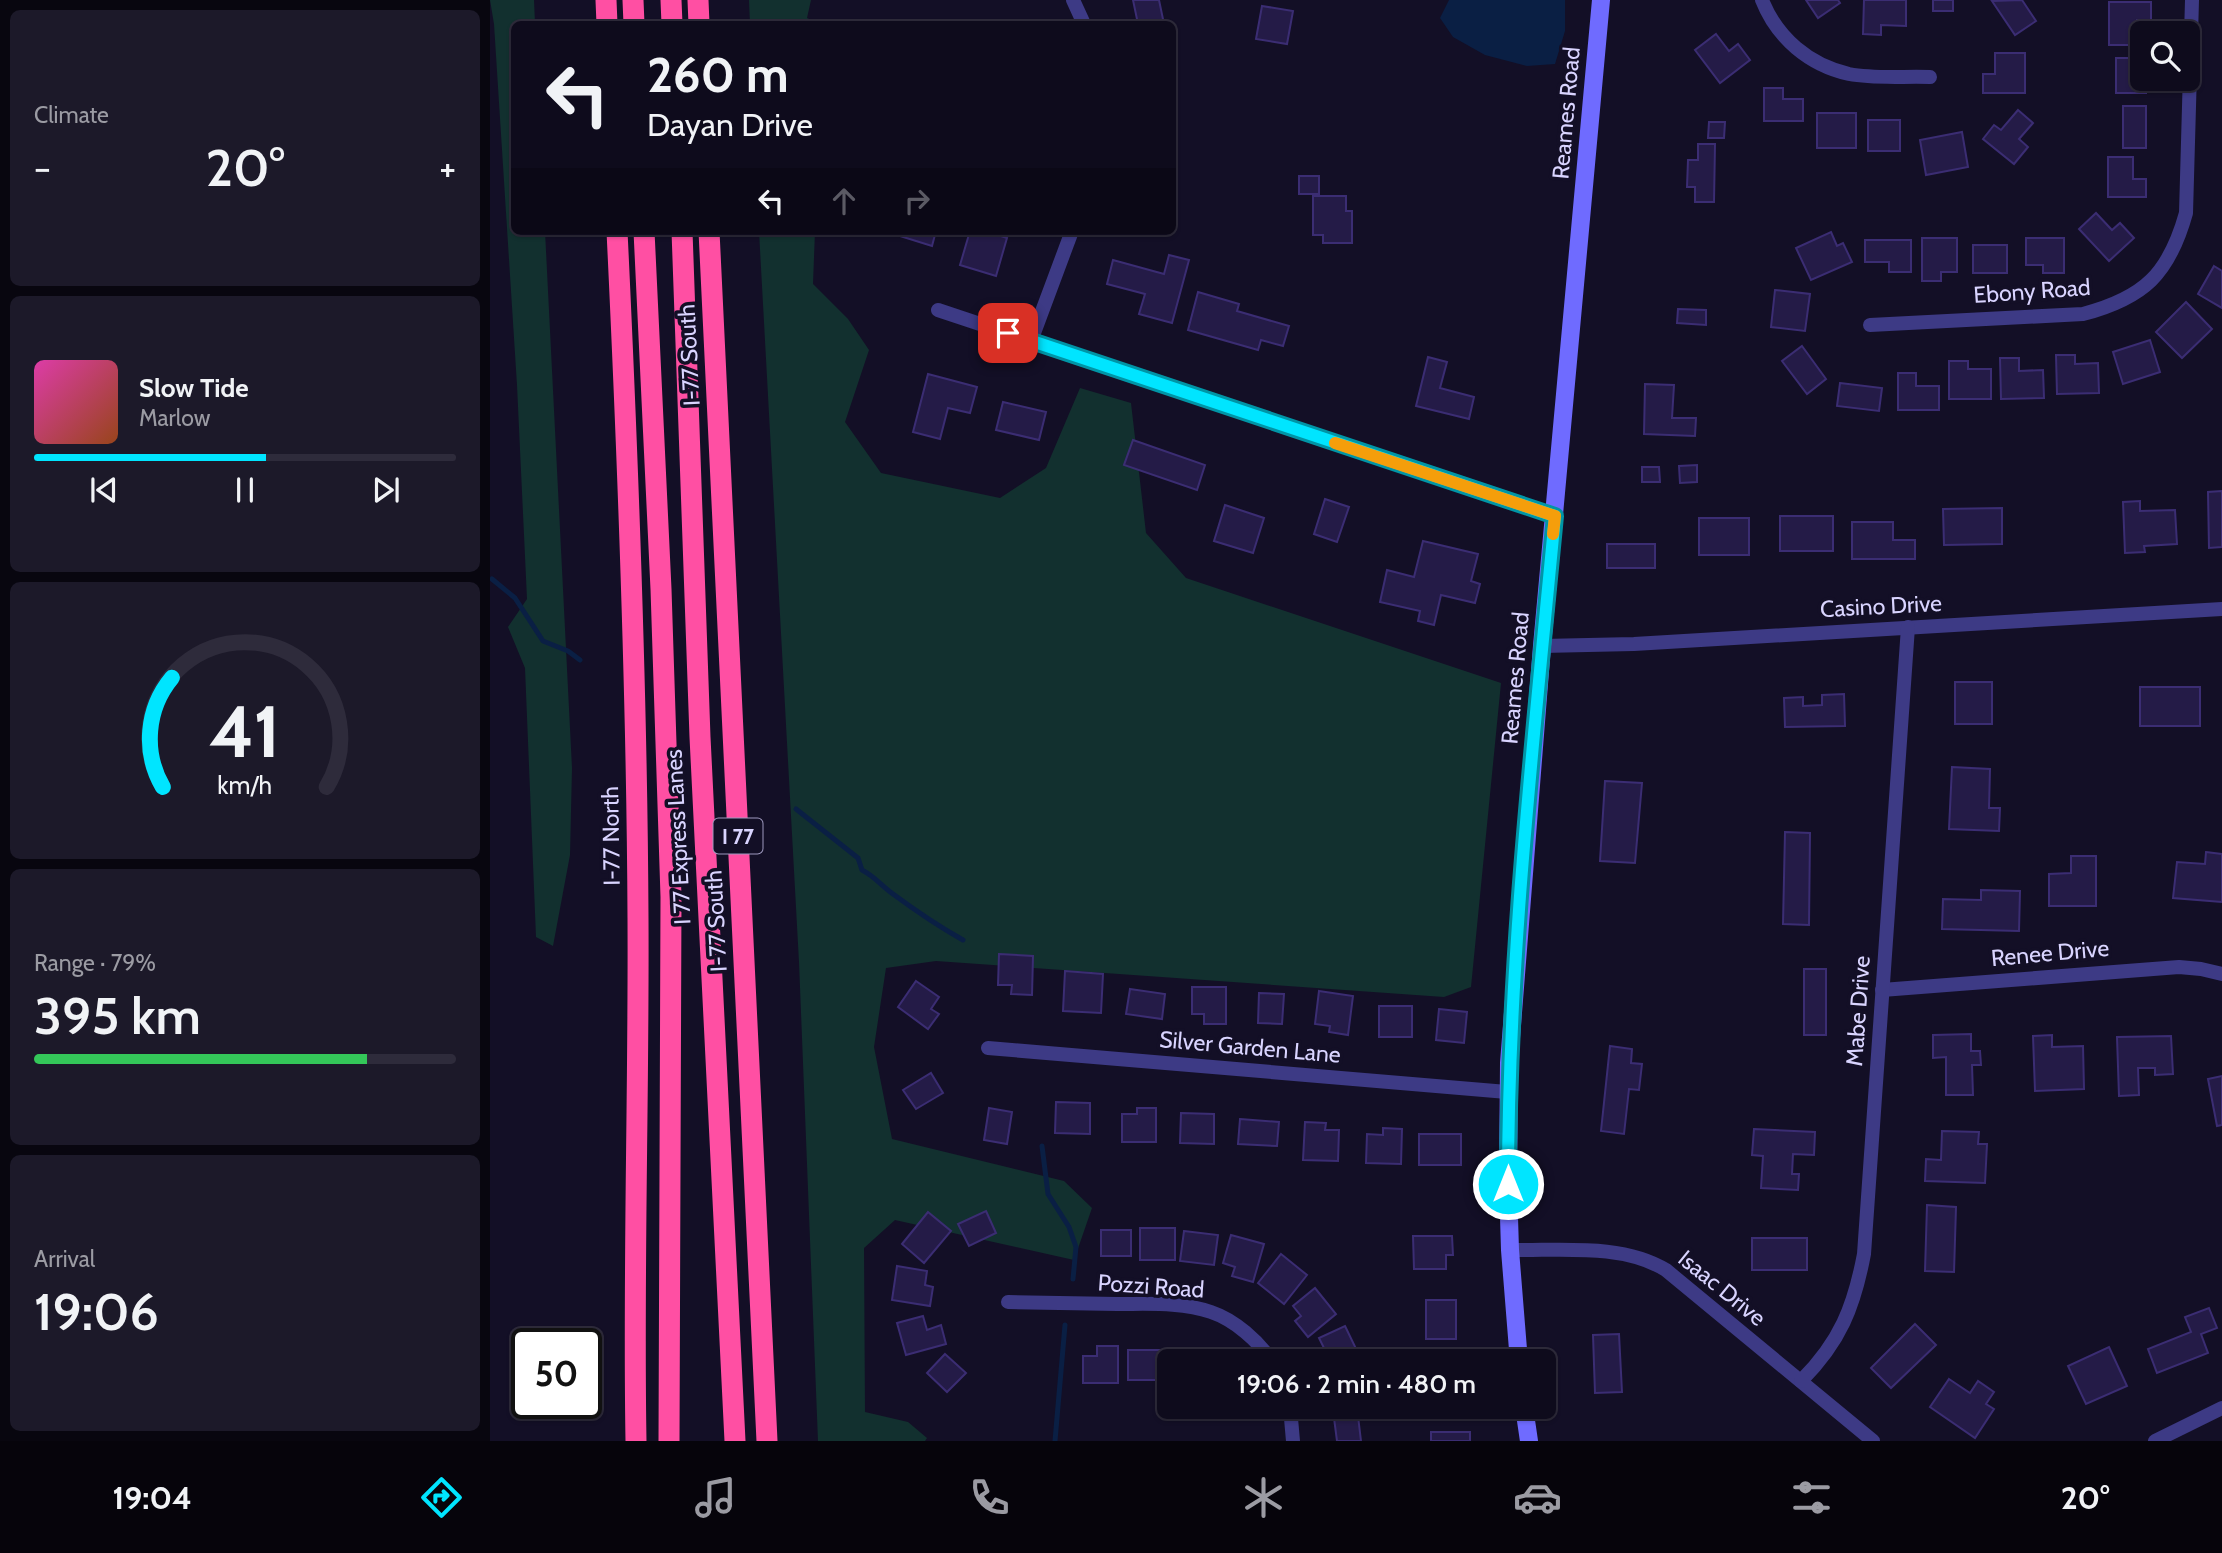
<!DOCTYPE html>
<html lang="en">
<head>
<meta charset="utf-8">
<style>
  body { margin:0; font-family:Cabin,sans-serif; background:#1c1929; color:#f1f3f6; height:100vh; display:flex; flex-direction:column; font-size:26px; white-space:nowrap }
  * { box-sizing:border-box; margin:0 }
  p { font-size:23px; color:#9b9ba3 }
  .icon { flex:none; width:38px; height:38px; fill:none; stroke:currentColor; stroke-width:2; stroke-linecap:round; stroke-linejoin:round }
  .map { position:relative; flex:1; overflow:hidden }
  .details { display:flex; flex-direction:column; gap:10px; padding:10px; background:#08060f; width:490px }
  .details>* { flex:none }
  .banner { position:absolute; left:21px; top:21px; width:665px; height:214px; border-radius:10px; box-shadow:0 2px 5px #0004,0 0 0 2px #2e2b3b; background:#0e0b1c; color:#f1f3f6; overflow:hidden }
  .fabs { position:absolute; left:1640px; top:21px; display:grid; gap:14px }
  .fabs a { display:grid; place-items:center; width:70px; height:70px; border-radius:10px; background:#0e0b1c; box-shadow:0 2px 5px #0004,0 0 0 2px #2e2b3b; font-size:35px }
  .speed { position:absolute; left:21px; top:1328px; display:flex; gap:14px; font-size:35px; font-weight:700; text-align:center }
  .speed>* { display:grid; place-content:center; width:91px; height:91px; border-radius:50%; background:#0e0b1c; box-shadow:0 2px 5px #0004,0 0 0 2px #2e2b3b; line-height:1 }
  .speed .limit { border:4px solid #111; border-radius:10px; background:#fff; color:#111 }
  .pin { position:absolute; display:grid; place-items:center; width:60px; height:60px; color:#fff; margin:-30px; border-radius:14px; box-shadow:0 4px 10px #0006 }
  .me { position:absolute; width:77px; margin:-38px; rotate:0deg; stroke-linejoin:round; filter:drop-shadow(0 0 5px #0008) }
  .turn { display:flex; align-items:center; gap:24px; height:147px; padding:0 21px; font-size:32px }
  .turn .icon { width:91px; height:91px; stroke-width:2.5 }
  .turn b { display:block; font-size:49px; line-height:60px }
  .lanes { display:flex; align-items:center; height:66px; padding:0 21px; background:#0003; justify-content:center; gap:35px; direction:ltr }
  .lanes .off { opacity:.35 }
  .big { font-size:52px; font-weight:600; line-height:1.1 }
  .details .tile { flex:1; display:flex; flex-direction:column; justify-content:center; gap:10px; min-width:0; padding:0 24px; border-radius:10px; background:#1c1929 }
  .details .dial { align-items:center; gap:0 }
  .dial svg { height:182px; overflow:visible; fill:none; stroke:#2e2b3b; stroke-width:7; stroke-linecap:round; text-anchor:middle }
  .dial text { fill:#f1f3f6; stroke:none }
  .song { display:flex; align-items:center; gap:21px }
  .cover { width:84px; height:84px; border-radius:10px; background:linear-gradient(135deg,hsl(320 70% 55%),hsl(20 70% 35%)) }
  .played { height:7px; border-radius:4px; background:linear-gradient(90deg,#00e5ff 55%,#2e2b3b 55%) }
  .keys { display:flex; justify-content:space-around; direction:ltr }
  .heat { display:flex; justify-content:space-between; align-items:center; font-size:38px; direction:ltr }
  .charge { height:10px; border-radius:5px; background:linear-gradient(90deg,#34c759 79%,#2e2b3b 0) }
  .trip { position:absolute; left:667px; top:1349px; width:399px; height:70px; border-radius:10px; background:#0e0b1c; box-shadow:0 2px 5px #0004,0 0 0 2px #2e2b3b; font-weight:600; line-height:70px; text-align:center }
  .tabs { display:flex; height:112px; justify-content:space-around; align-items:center; background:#06040b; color:#9b9ba3 }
  .tabs .icon { width:49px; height:49px }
  .tabs .active { color:#00e5ff }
  .tabs b { font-size:32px; color:#f1f3f6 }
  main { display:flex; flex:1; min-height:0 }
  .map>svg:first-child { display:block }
</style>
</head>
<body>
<main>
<section class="details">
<div class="tile"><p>Climate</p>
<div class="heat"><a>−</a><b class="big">20°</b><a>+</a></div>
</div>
<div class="tile">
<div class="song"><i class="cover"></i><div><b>Slow Tide</b><p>Marlow</p></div></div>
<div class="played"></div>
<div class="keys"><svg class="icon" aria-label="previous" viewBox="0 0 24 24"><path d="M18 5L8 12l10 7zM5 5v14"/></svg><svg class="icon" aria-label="pause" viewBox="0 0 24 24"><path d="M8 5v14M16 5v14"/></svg><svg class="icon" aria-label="next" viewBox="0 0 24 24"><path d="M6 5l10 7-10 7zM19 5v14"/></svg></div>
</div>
<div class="tile dial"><svg viewBox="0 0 100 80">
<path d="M14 69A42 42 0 1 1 86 69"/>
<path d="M14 69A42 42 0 0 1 18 21" stroke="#00e5ff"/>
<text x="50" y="56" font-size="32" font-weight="700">41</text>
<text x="50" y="72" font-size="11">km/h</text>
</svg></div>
<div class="tile"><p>Range · 79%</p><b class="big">395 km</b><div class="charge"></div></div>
<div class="tile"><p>Arrival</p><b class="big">19:06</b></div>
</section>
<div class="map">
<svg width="1732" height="1441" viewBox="0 0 1732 1441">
  <rect width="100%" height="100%" fill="#130f26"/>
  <g fill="#12302f">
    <polygon points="0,0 44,0 45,24 24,24 24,231 55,231 82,768 80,855 63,946 46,937 35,668 18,627 37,599 27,385 4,24"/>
    <polygon points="259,0 321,0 317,18 330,24 260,24"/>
    <polygon points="269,231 325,231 323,284 358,319 379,350 355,422 391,473 510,498 556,468 590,388 641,403 656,533 696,578 1011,683 981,987 954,997 446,961 396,968 384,1047 402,1139 574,1181 602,1208 584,1260 405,1220 374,1248 375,1412 418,1422 437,1438 435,1441 328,1441 309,962"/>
  </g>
  <polygon fill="#0a1f44" points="959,0 1075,0 1075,31 1065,64 1037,66 995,55 963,37 950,18"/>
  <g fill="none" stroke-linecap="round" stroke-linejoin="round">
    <g stroke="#0a1f44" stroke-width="5">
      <polyline points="2,579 25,598 53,641 78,651 90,660"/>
      <path d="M306,809L368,858L372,870C384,876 392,886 403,894C426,911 448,926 473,940"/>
      <polyline points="552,1146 558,1194 579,1227 586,1247 583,1279"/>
      <polyline points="565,1441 575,1325"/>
    </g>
  </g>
  <g fill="#241b47" stroke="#3b2d73" stroke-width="2">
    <polygon points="643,0 669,0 674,24 648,24"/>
    <polygon points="1316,0 1348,0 1350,3 1328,18"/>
    <polygon points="1374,0 1416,0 1416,26 1391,25 1391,35 1373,34"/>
    <rect x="1443" y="0" width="20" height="11"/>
    <polygon points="1532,0 1546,21 1525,35 1502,1"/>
    <polygon points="1619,2 1661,2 1661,20 1647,20 1647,45 1619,45"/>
    <polygon points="772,6 803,11 797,44 766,39"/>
    <polygon points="1226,34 1239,51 1248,44 1260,60 1230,83 1205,50"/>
    <polygon points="1505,53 1535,53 1535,93 1493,93 1493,74 1505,74"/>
    <polygon points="1626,58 1652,58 1652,79 1656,79 1656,93 1626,93"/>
    <polygon points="1274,88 1293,88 1293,99 1313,99 1313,121 1274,121"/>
    <rect x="1633" y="106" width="23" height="42"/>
    <polygon points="1528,110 1543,123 1529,139 1538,147 1524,164 1493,139 1504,125 1511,130"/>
    <rect x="1327" y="113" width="39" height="35"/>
    <rect x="1378" y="120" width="32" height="31"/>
    <polygon points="1219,122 1235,122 1234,138 1218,138"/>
    <polygon points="1472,132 1478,167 1436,175 1430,140"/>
    <polygon points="1208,144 1225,144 1224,202 1205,202 1205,187 1197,187 1198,160 1208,160"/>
    <polygon points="1618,157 1643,157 1643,179 1656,179 1656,197 1618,197"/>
    <rect x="809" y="176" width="20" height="18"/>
    <polygon points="823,196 856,196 856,211 862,211 862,243 833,243 833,235 823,235"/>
    <polygon points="1606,213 1622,230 1630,223 1644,238 1619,261 1589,229"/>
    <polygon points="394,231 446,231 442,246"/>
    <polygon points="480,231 495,231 517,238 506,276 470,265"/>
    <polygon points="1341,232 1347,246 1353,243 1362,262 1321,280 1306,248"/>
    <polygon points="1432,238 1467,238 1467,272 1451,272 1451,281 1432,281"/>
    <polygon points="1536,238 1574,238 1574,273 1553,273 1553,265 1536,265"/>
    <polygon points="1375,240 1421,240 1421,272 1399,272 1399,262 1375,262"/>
    <rect x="1483" y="245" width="34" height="28"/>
    <polygon points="679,255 699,260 682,323 649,314 655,294 617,284 623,260 674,274"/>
    <polygon points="1724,266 1732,271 1732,308 1708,294"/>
    <polygon points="1285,290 1320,294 1315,331 1281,327"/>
    <polygon points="708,292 749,304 747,311 799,326 793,346 771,340 768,350 698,330"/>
    <polygon points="1696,302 1722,329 1692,358 1666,332"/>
    <polygon points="1188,309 1216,310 1216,325 1187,323"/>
    <polygon points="1660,340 1670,372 1633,384 1623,352"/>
    <polygon points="1312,346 1336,379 1317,394 1292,361"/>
    <polygon points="1566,355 1585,355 1585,364 1608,363 1609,393 1567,394"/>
    <polygon points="938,357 957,362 950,388 984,397 979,419 926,406"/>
    <polygon points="1510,358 1529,358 1529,371 1553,370 1554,398 1511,399"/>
    <polygon points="1459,361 1478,361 1478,369 1501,369 1501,399 1459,399"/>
    <polygon points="1408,373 1426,373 1426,386 1449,386 1449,410 1408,410"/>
    <polygon points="438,374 487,387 480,413 458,408 450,439 423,432"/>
    <polygon points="1350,383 1392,388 1389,411 1347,406"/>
    <polygon points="1155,384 1184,385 1182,418 1206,418 1205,436 1154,434"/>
    <polygon points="513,402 556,412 549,440 506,430"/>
    <polygon points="643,440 715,465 707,490 634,465"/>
    <polygon points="1207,465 1207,482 1190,483 1189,466"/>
    <polygon points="1152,467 1169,467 1170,482 1152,482"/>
    <polygon points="1732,491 1732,547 1719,548 1718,492"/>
    <polygon points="835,499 859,507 847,542 824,534"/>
    <polygon points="1650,501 1650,511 1685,510 1687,544 1654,546 1655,552 1635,553 1633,502"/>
    <polygon points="735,505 774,518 763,553 724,541"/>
    <polygon points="1512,508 1512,544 1454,545 1453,509"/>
    <rect x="1290" y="516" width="53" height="35"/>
    <rect x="1209" y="518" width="50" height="37"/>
    <polygon points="1362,522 1403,522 1403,540 1425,540 1425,559 1362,559"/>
    <polygon points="933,541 988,554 981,581 990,584 985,603 951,595 944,625 928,621 930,611 890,602 897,570 924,577"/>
    <rect x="1117" y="544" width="48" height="24"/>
    <rect x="1465" y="682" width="37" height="42"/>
    <rect x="1650" y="687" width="60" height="39"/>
    <polygon points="1354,694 1355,726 1295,727 1294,698 1313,697 1313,706 1332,705 1332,695"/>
    <polygon points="1462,767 1500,769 1499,808 1510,808 1509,831 1459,829"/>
    <polygon points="1115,781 1152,783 1145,863 1110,861"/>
    <polygon points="1295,832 1320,833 1319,925 1293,924"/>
    <polygon points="1716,852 1732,854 1732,902 1683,898 1687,862 1715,864"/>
    <polygon points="1581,856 1606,856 1606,906 1559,906 1559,874 1581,873"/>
    <polygon points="1491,890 1530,891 1529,931 1452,929 1453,899 1491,900"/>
    <polygon points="509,954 543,956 542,995 521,994 522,985 508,985"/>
    <rect x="1314" y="969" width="22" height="66"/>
    <polygon points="575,971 613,974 611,1013 573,1011"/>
    <polygon points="426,981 449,997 441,1009 449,1014 438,1029 408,1007"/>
    <polygon points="702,987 736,987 736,1024 714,1024 714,1014 702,1014"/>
    <polygon points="640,989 675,994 672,1019 636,1014"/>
    <polygon points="829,991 863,996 858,1035 839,1032 840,1026 825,1024"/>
    <polygon points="769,993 794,994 792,1024 768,1023"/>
    <rect x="889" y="1006" width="33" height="31"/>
    <polygon points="949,1009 977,1012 974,1043 946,1040"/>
    <polygon points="1481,1034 1481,1051 1490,1051 1491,1065 1482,1065 1483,1095 1456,1095 1456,1057 1443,1058 1443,1035"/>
    <polygon points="1562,1035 1562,1047 1593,1046 1594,1089 1545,1091 1543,1036"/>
    <polygon points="1681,1036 1683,1074 1665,1075 1665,1068 1648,1068 1649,1095 1629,1096 1627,1037"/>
    <polygon points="1120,1046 1142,1049 1141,1063 1152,1064 1149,1090 1139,1089 1134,1134 1111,1131"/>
    <polygon points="441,1073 453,1093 426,1109 413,1090"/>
    <polygon points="1732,1076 1732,1125 1727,1126 1718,1079"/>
    <polygon points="566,1102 600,1103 600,1134 565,1133"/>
    <polygon points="499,1108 522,1112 517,1144 494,1140"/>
    <polygon points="647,1108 666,1108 666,1142 632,1142 632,1114 647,1114"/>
    <polygon points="691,1113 724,1114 724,1144 690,1143"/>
    <polygon points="750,1119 789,1122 787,1146 748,1144"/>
    <polygon points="815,1122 836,1123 835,1130 849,1130 848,1161 813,1160"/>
    <polygon points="893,1128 912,1129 911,1164 876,1163 877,1134 893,1135"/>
    <polygon points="1264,1129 1325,1132 1324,1155 1303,1154 1302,1174 1309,1174 1308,1190 1271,1188 1273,1156 1262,1155"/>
    <polygon points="1452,1131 1489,1132 1488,1144 1497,1144 1495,1183 1435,1181 1436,1159 1451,1160"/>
    <rect x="929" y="1134" width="42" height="31"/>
    <polygon points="1437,1205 1466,1207 1464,1272 1435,1271"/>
    <polygon points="496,1211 506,1233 479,1246 468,1224"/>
    <polygon points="438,1212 461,1231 434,1263 412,1244"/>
    <rect x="650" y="1228" width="35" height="32"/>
    <rect x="611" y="1230" width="30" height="26"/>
    <polygon points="694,1231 728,1235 724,1265 690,1261"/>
    <polygon points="741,1235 774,1244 763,1282 742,1276 745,1267 733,1263"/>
    <polygon points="923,1236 962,1236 963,1255 956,1255 956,1269 924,1269"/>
    <rect x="1262" y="1238" width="55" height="32"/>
    <polygon points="791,1254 817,1275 794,1304 768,1283"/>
    <polygon points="407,1266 437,1271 435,1285 443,1287 440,1306 402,1300"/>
    <polygon points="825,1288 846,1314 818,1337 805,1321 811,1316 803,1306"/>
    <rect x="936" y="1300" width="30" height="39"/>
    <polygon points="1719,1308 1727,1328 1711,1334 1718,1353 1667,1373 1658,1349 1701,1332 1695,1317"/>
    <polygon points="433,1316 437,1330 451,1325 456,1344 416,1355 407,1323"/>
    <polygon points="1425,1324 1446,1345 1401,1388 1381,1368"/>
    <polygon points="855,1326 870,1357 860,1362 831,1362 827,1354 835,1350 829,1338"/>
    <polygon points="1129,1334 1132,1392 1105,1393 1103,1335"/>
    <polygon points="607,1346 628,1346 628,1383 593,1383 593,1356 607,1356"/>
    <polygon points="1619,1347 1637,1386 1596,1404 1578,1366"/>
    <rect x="638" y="1350" width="36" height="30"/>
    <polygon points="455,1354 476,1373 457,1392 437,1373"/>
    <polygon points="1459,1379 1480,1393 1488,1381 1504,1392 1496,1404 1504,1409 1485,1438 1440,1407"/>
    <polygon points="868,1416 871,1441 847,1441 844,1418"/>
    <rect x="941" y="1432" width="39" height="9"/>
  </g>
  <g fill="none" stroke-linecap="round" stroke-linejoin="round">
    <g stroke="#3d3a85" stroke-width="14">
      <polyline points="583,0 594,24"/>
      <path d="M1272,0C1287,38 1319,65 1359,74C1385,79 1414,76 1440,77"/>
      <polyline points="448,310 1065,516"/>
      <path d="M1380,325L1593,314C1654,298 1679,274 1696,213L1702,0"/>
      <polyline points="541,341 582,231"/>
      <polyline points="1052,646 1144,644 1732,609"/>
      <polyline points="1392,990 1689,967 1711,969 1732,974"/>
      <polyline points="498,1048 1017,1092"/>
      <path d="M1020,1250C1070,1251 1132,1243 1176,1270L1383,1441"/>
      <path d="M518,1302C556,1303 593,1303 630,1304C659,1304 693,1302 721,1312C745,1320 768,1341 783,1362"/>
      <path d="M1311,1381C1350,1342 1364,1307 1374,1254L1418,627"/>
      <polyline points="800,1407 803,1441"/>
      <polyline points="1665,1441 1732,1408"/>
    </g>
    <g stroke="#6f6bff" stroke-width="18">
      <polyline points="1029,1362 1020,1250 1018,1184 1019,1063 1052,646 1111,0"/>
      <polyline points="1034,1407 1039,1441"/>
    </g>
    <g stroke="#ff4fa3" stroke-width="21">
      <polyline points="116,0 117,24"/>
      <polyline points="143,0 144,24"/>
      <polyline points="181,0 182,24"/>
      <polyline points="208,0 209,24"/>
      <path d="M127,231C138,460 147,689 148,918C149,1092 143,1267 146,1441"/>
      <polyline points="154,231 171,589 181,897 179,1441"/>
      <polyline points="192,231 210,737 245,1441"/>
      <polyline points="219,231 277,1441"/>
    </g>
  </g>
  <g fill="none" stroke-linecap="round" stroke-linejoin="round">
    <g stroke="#0095a6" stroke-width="18">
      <path id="route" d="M518,333L1065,516C1044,738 1018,961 1018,1184"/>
    </g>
    <use href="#route" stroke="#00e5ff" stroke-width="12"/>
    <polyline stroke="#f59e0b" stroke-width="12" points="845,443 1065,516 1063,534"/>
  </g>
  <g text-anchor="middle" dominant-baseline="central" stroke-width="7" stroke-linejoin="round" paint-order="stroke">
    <rect fill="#130f26" stroke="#9e99be" stroke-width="2" x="223.5" y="818.5" width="49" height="35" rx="5"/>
    <g font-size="21" font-weight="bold" fill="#d9d4ff">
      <text x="248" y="836">I 77</text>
    </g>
    <g font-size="23" fill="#d9d4ff" stroke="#130f26">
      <text transform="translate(1076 113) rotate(-85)">Reames Road</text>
      <text transform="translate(1542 291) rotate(-4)">Ebony Road</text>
      <text transform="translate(199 355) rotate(-93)">I-77 South</text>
      <text transform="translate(1391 606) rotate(-3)">Casino Drive</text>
      <text transform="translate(1025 678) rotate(-85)">Reames Road</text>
      <text transform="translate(121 836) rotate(-91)">I-77 North</text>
      <text transform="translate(188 837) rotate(-93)">I 77 Express Lanes</text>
      <text transform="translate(226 921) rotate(-93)">I-77 South</text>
      <text transform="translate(1560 953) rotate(-5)">Renee Drive</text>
      <text transform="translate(1368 1011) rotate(-86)">Mabe Drive</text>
      <text transform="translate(760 1047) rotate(5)">Silver Garden Lane</text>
      <text transform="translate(661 1286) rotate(4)">Pozzi Road</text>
      <text transform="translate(1232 1288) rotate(39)">Isaac Drive</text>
    </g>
  </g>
</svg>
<div class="fabs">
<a><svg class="icon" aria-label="search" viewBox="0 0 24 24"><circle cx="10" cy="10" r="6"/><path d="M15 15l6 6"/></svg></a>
</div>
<div class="speed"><div class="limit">50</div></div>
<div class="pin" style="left:518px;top:333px;background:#d93025"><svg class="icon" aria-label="arrive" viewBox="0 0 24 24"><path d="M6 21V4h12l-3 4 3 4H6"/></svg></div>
<svg class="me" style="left:1018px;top:1184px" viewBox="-20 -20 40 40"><circle r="17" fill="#00e5ff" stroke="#fff" stroke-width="3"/><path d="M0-11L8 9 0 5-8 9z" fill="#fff"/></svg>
<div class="trip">19:06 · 2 min · 480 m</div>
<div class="banner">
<div class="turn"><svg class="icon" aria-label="left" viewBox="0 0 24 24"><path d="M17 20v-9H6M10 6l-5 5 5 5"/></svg><div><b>260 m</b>Dayan Drive</div></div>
<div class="lanes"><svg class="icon" aria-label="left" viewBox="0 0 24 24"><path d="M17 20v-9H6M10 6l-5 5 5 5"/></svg><svg class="icon off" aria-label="ahead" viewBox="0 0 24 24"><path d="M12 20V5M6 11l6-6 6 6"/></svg><svg class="icon off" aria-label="right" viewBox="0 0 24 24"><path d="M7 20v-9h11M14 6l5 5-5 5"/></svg></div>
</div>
</div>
</main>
<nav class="tabs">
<b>19:04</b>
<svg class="icon active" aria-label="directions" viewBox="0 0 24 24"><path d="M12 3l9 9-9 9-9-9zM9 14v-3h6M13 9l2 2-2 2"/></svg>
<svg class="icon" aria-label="music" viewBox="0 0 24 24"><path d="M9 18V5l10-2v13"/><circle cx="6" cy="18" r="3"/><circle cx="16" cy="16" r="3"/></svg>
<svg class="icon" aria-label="phone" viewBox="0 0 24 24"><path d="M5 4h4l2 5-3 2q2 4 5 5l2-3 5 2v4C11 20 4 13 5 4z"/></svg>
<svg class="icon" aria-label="climate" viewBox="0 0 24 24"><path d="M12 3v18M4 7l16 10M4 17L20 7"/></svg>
<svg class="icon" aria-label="car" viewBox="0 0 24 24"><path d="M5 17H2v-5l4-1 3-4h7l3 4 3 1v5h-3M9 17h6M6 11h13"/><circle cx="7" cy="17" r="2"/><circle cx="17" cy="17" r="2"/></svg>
<svg class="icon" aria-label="filters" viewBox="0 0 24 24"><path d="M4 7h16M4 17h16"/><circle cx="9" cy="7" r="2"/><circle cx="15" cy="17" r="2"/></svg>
<b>20°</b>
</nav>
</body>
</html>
